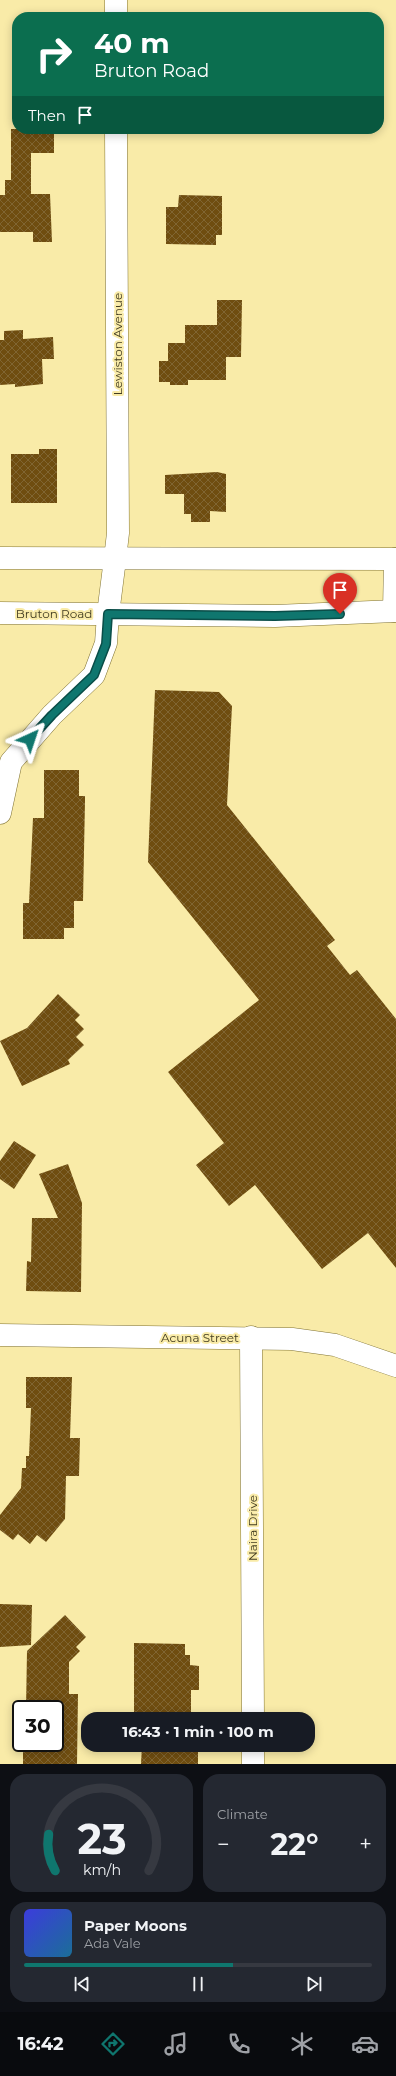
<!DOCTYPE html>
<html lang="en">
<head>
<meta charset="utf-8">
<style>
  body { margin:0; font-family:Montserrat,sans-serif; background:#242831; color:#f1f3f6; height:100vh; display:flex; flex-direction:column; font-size:15px; white-space:nowrap }
  * { box-sizing:border-box; margin:0 }
  p { font-size:13px; color:#9ea1a6 }
  .icon { flex:none; width:22px; height:22px; fill:none; stroke:currentColor; stroke-width:2; stroke-linecap:round; stroke-linejoin:round }
  .map { position:relative; height:1764px; overflow:hidden }
  .details { display:flex; flex-direction:column; gap:10px; padding:10px; background:#0d0f14; flex:1 }
  .details>* { flex:none }
  .guide { position:absolute; left:12px; top:12px; width:372px; height:122px; border-radius:16px; box-shadow:0 2px 10px #0003; background:#0b6e4f; color:#fff; overflow:hidden }
  .speed { position:absolute; left:12px; top:1700px; display:flex; gap:8px; font-size:20px; font-weight:700; text-align:center }
  .speed>* { display:grid; place-content:center; width:52px; height:52px; border-radius:50%; background:#171b24; box-shadow:0 2px 10px #0003; line-height:1 }
  .speed .limit { border:2px solid #111; border-radius:6px; background:#fff; color:#111 }
  .pin { position:absolute; display:grid; place-items:center; width:34px; height:34px; color:#fff; margin:-41px -17px; border-radius:50% 50% 50% 0; rotate:-45deg; box-shadow:0 0 4px #0007 }
  .pin .icon { rotate:45deg }
  .me { position:absolute; width:44px; margin:-22px; rotate:42deg; stroke-linejoin:round; filter:drop-shadow(0 0 3px #0008) }
  .turn { display:flex; align-items:center; gap:14px; height:84px; padding:0 16px; font-size:18px }
  .turn .icon { width:52px; height:52px; stroke-width:2.5 }
  .turn b { display:block; font-size:28px; line-height:34px }
  .then { display:flex; align-items:center; height:38px; padding:0 16px; background:#0003; gap:8px; font-size:15px }
  .big { font-size:30px; font-weight:700; line-height:1.1 }
  .details .card { flex:1; display:flex; flex-direction:column; justify-content:center; gap:6px; min-width:0; padding:0 14px; border-radius:16px; background:#242831 }
  .details .dial { align-items:center; gap:0 }
  .dial svg { height:104px; overflow:visible; fill:none; stroke:#363941; stroke-width:7; stroke-linecap:round; text-anchor:middle }
  .dial text { fill:#f1f3f6; stroke:none }
  .song { display:flex; align-items:center; gap:12px }
  .cover { width:48px; height:48px; border-radius:6px; background:linear-gradient(135deg,hsl(240 70% 55%),hsl(200 70% 35%)) }
  .played { height:4px; border-radius:2px; background:linear-gradient(90deg,#0f766e 60%,#363941 60%) }
  .keys { display:flex; justify-content:space-around; direction:ltr }
  .heat { display:flex; justify-content:space-between; align-items:center; font-size:22px; direction:ltr }
  .details .tiles { flex:1; display:grid; gap:10px; grid-template-columns:1fr 1fr }
  .card:last-child { grid-column:span 2 }
  .trip { position:absolute; left:81px; top:1712px; width:234px; height:40px; border-radius:16px; background:#171b24; box-shadow:0 2px 10px #0003; font-weight:700; line-height:40px; text-align:center }
  .tabs { display:flex; height:64px; justify-content:space-around; align-items:center; background:#090b0e; color:#9ea1a6 }
  .tabs .icon { width:28px; height:28px }
  .tabs .selected { color:#0f766e }
  .tabs b { font-size:18px; color:#f1f3f6 }
  .map>svg:first-child { display:block }
</style>
</head>
<body>
<div class="map">
<svg width="396" height="1764" viewBox="0 0 396 1764">
  <defs>
    <pattern id="building-cross-hatch" width="8" height="8" patternUnits="userSpaceOnUse"><rect width="8" height="8" fill="#6f4d10"/><path d="M0 0l8 8M0 8l8-8" fill="none" stroke="#806532"/></pattern>
  </defs>
  <rect width="100%" height="100%" fill="#f9eba8"/>
  <g fill="url(#building-cross-hatch)">
    <polygon points="11,129 54,129 54,153 31,153 31,194 50,194 52,242 33,242 33,232 0,232 0,195 5,195 5,180 11,180"/>
    <polygon points="179,195 222,196 222,235 216,235 216,245 166,244 166,207 178,207"/>
    <polygon points="217,300 242,300 241,357 226,357 226,380 188,380 188,385 170,385 170,382 159,382 159,361 168,361 168,343 185,343 185,325 217,325"/>
    <polygon points="23,330 23,339 53,337 54,359 42,359 43,384 15,387 15,384 0,385 0,340 4,340 4,331"/>
    <polygon points="39,449 57,449 57,503 11,503 11,454 39,454"/>
    <polygon points="217,472 226,474 226,512 210,511 210,522 191,522 191,514 184,514 184,494 165,494 165,475"/>
    <polygon points="155,690 219,692 232,706 227,805 335,940 327,946 350,975 357,970 396,1019 396,1268 368,1233 322,1269 255,1185 229,1206 196,1165 224,1143 168,1072 259,1000 148,862"/>
    <polygon points="44,770 79,770 79,796 85,796 85,801 83,901 74,901 74,928 64,928 64,939 23,939 23,903 29,903 33,818 44,818"/>
    <polygon points="58,994 80,1015 75,1020 84,1029 76,1037 84,1045 68,1060 70,1064 22,1086 0,1041 27,1028"/>
    <polygon points="14,1141 36,1155 14,1189 0,1179 0,1161"/>
    <polygon points="68,1164 82,1203 81,1292 26,1291 27,1261 31,1262 32,1218 58,1218 39,1174"/>
    <polygon points="26,1377 72,1377 70,1438 80,1438 79,1476 66,1476 65,1519 46,1542 37,1535 30,1544 18,1534 13,1540 0,1530 0,1515 21,1488 22,1468 26,1468 26,1456 29,1456 31,1408 26,1408"/>
    <polygon points="0,1604 32,1605 31,1645 0,1647"/>
    <polygon points="65,1615 86,1637 76,1647 80,1651 69,1662 69,1694 78,1694 77,1764 23,1764 23,1743 55,1743 55,1709 26,1709 27,1651"/>
    <polygon points="134,1643 185,1644 185,1655 190,1655 190,1665 199,1666 199,1690 191,1690 191,1719 134,1719"/>
    <polygon points="142,1745 198,1745 198,1764 141,1764"/>
  </g>
  <g fill="none" stroke-linecap="round" stroke-linejoin="round">
    <g stroke="#817333" stroke-width="23">
      <g id="minor">
        <polyline points="116,0 116,17"/>
        <polyline points="115,559 118,533 116,129"/>
        <polyline points="0,813 11,762 52,715 94,675 106,643 108,614"/>
        <polyline points="0,1335 292,1339 335,1345 396,1366"/>
        <polyline points="251,1337 253,1719"/>
        <polyline points="253,1745 253,1764"/>
      </g>
    </g>
    <g stroke="#817333" stroke-width="23">
      <g id="secondary">
        <polyline points="0,558 396,559"/>
        <polyline points="394,611 395,559"/>
        <polyline points="0,613 275,616 396,611"/>
        <polyline points="108,614 115,559"/>
      </g>
    </g>
    <use href="#minor" stroke="#fff" stroke-width="22"/>
    <use href="#secondary" stroke="#fff" stroke-width="22"/>
  </g>
  <g fill="none" stroke-linecap="round" stroke-linejoin="round">
    <g stroke="#0a4d48" stroke-width="10">
      <polyline id="route" points="30,739 52,715 94,675 106,644 108,614 275,616 340,614"/>
    </g>
    <use href="#route" stroke="#0f766e" stroke-width="7"/>
  </g>
  <g text-anchor="middle" dominant-baseline="central" stroke-width="4" stroke-linejoin="round" paint-order="stroke">
    <g font-size="12" fill="#423c21" stroke="#f9eba8">
      <text transform="translate(117 344) rotate(-90)">Lewiston Avenue</text>
      <text x="54" y="613">Bruton Road</text>
      <text x="200" y="1337">Acuna Street</text>
      <text transform="translate(252 1528) rotate(-90)">Naira Drive</text>
    </g>
  </g>
</svg>
<div class="speed"><div class="limit">30</div></div>
<div class="pin" style="left:340px;top:614px;background:#d93025"><svg class="icon" aria-label="arrive" viewBox="0 0 24 24"><path d="M6 21V4h12l-3 4 3 4H6"/></svg></div>
<svg class="me" style="left:30px;top:739px" viewBox="-20 -20 40 40"><path d="M0-17L14 15 0 8-14 15z" fill="#0f766e" stroke="#fff" stroke-width="4"/></svg>
<div class="trip">16:43 · 1 min · 100 m</div>
<div class="guide">
<div class="turn"><svg class="icon" aria-label="right" viewBox="0 0 24 24"><path d="M7 20v-9h11M14 6l5 5-5 5"/></svg><div><b>40 m</b>Bruton Road</div></div>
<div class="then">Then<svg class="icon" aria-label="arrive" viewBox="0 0 24 24"><path d="M6 21V4h12l-3 4 3 4H6"/></svg></div>
</div>
</div>
<section class="details">
<div class="tiles">
<div class="card dial"><svg viewBox="0 0 100 80">
<path d="M14 69A42 42 0 1 1 86 69"/>
<path d="M14 69A42 42 0 0 1 9 41" stroke="#0f766e"/>
<text x="50" y="56" font-size="32" font-weight="700">23</text>
<text x="50" y="72" font-size="11">km/h</text>
</svg></div>
<div class="card"><p>Climate</p>
<div class="heat"><a>−</a><b class="big">22°</b><a>+</a></div>
</div>
<div class="card">
<div class="song"><i class="cover"></i><div><b>Paper Moons</b><p>Ada Vale</p></div></div>
<div class="played"></div>
<div class="keys"><svg class="icon" aria-label="previous" viewBox="0 0 24 24"><path d="M18 5L8 12l10 7zM5 5v14"/></svg><svg class="icon" aria-label="pause" viewBox="0 0 24 24"><path d="M8 5v14M16 5v14"/></svg><svg class="icon" aria-label="next" viewBox="0 0 24 24"><path d="M6 5l10 7-10 7zM19 5v14"/></svg></div>
</div>
</div>
</section>
<nav class="tabs">
<b>16:42</b>
<svg class="icon selected" aria-label="directions" viewBox="0 0 24 24"><path d="M12 3l9 9-9 9-9-9zM9 14v-3h6M13 9l2 2-2 2"/></svg>
<svg class="icon" aria-label="music" viewBox="0 0 24 24"><path d="M9 18V5l10-2v13"/><circle cx="6" cy="18" r="3"/><circle cx="16" cy="16" r="3"/></svg>
<svg class="icon" aria-label="phone" viewBox="0 0 24 24"><path d="M5 4h4l2 5-3 2q2 4 5 5l2-3 5 2v4C11 20 4 13 5 4z"/></svg>
<svg class="icon" aria-label="climate" viewBox="0 0 24 24"><path d="M12 3v18M4 7l16 10M4 17L20 7"/></svg>
<svg class="icon" aria-label="car" viewBox="0 0 24 24"><path d="M5 17H2v-5l4-1 3-4h7l3 4 3 1v5h-3M9 17h6M6 11h13"/><circle cx="7" cy="17" r="2"/><circle cx="17" cy="17" r="2"/></svg>
</nav>
</body>
</html>
